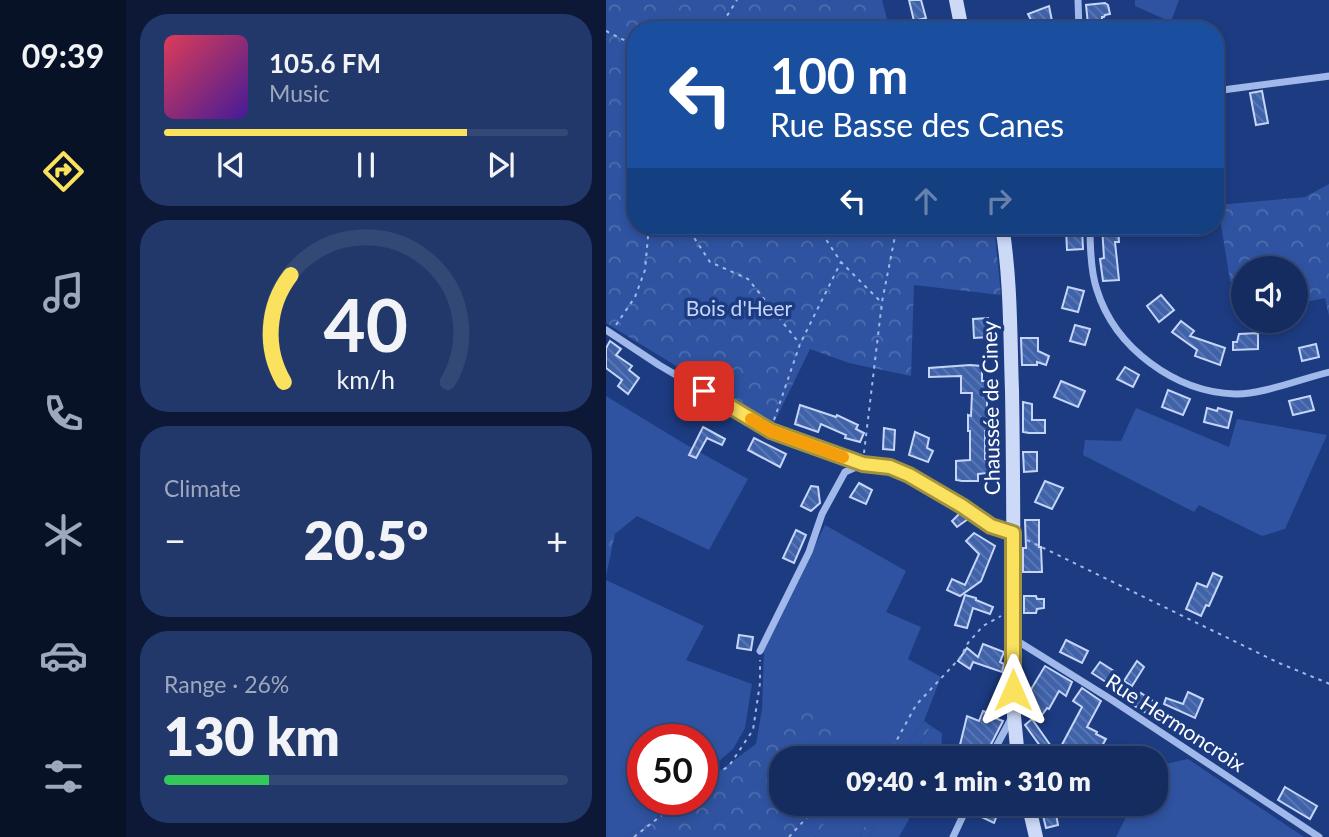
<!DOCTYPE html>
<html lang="en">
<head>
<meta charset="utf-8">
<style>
  body { margin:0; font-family:Lato,sans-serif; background:#22386a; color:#f1f3f6; height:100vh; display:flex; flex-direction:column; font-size:26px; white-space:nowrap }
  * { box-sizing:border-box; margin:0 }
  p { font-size:23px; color:#9da7bd }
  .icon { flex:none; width:38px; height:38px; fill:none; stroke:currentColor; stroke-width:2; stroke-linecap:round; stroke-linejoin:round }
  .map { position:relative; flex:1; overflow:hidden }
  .panel { display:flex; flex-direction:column; gap:14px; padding:14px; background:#0c1835; width:480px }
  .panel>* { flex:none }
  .hud { position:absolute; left:21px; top:21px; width:597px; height:214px; border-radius:28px; box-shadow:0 4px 10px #0003,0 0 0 2px #344876; background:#1a4fa0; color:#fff; overflow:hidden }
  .controls { position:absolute; left:625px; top:256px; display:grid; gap:14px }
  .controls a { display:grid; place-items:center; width:77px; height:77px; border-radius:50%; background:#152c61; box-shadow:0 4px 10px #0003,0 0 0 2px #344876; font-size:35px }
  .speed { position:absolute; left:21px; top:724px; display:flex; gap:14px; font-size:35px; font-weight:700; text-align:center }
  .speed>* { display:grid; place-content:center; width:91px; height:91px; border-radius:50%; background:#152c61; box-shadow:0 4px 10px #0003,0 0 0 2px #344876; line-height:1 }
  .speed .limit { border:10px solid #d22; background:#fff; color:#111 }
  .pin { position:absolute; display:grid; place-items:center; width:60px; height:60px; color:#fff; margin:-30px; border-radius:14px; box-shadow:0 4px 10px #0006 }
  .me { position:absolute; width:77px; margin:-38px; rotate:0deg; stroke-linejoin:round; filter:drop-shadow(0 0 5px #0008) }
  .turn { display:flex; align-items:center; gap:24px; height:147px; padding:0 28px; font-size:32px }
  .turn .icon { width:91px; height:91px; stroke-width:2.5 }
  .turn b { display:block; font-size:49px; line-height:60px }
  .lanes { display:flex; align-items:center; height:66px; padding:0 28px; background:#0003; justify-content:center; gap:35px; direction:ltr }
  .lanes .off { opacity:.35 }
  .big { font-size:52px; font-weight:800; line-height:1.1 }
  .panel .card { flex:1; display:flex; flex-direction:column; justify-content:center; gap:10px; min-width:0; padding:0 24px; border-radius:28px; background:#22386a }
  .panel .dial { align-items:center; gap:0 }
  .dial svg { height:182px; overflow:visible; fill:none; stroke:#344876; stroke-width:7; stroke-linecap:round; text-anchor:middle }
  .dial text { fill:#f1f3f6; stroke:none }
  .song { display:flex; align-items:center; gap:21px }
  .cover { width:84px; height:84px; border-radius:10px; background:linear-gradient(135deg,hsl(350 70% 55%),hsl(260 70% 35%)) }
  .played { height:7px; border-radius:4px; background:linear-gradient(90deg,#fae15e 75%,#344876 75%) }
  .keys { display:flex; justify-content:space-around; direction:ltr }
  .heat { display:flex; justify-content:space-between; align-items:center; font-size:38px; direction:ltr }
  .charge { height:10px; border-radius:5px; background:linear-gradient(90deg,#34c759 26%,#344876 0) }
  .trip { position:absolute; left:163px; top:746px; width:399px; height:70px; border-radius:28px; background:#152c61; box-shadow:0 4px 10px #0003,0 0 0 2px #344876; font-weight:800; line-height:70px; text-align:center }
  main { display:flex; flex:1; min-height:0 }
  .tabs { display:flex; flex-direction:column; width:126px; justify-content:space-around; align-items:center; background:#081227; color:#9da7bd }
  .tabs .icon { width:49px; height:49px }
  .tabs .on { color:#fae15e }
  .tabs b { font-size:32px; color:#f1f3f6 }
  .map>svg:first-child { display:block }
</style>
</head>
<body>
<main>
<nav class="tabs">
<b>09:39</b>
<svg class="icon on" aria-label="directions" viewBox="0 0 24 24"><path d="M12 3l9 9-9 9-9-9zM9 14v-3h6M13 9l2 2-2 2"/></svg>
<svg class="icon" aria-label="music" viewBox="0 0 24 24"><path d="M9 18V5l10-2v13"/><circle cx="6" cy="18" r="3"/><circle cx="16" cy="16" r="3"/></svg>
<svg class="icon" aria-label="phone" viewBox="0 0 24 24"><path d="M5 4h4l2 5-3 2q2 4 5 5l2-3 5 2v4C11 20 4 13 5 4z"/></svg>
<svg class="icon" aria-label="climate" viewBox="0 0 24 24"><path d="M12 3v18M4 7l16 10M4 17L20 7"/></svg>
<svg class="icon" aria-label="car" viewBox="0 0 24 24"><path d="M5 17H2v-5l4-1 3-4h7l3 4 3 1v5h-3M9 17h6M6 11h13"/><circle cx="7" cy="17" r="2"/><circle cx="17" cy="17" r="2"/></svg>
<svg class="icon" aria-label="filters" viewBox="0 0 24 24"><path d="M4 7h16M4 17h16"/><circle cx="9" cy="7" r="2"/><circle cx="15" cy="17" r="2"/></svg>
</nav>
<section class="panel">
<div class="card">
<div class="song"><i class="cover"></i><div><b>105.6 FM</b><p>Music</p></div></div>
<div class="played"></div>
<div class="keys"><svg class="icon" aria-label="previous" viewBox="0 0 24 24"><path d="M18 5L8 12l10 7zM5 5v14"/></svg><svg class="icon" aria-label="pause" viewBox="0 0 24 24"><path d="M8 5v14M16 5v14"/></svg><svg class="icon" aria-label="next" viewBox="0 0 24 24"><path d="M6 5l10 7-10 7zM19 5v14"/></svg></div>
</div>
<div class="card dial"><svg viewBox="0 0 100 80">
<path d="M14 69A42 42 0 1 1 86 69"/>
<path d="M14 69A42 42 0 0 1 17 22" stroke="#fae15e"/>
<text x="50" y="56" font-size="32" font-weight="700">40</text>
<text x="50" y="72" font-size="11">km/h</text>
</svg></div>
<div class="card"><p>Climate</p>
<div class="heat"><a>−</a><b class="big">20.5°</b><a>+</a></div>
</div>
<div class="card"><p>Range · 26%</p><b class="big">130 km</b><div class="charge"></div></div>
</section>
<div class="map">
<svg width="724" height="837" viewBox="0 0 724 837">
  <defs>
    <pattern id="forest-crowns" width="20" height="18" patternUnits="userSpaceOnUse" patternTransform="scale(1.75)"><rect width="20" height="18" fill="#2f53a0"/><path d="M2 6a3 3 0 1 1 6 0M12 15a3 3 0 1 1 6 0" fill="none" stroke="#4e6dae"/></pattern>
    <pattern id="building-back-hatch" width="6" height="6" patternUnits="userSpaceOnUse" patternTransform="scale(1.75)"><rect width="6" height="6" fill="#4062a9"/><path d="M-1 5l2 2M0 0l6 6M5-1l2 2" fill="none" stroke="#5d7ab6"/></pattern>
  </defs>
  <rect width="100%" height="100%" fill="#1c3b81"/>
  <g fill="#2f53a0">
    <polygon points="529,0 573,0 565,22 529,6"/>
    <polygon points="0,396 79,444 142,479 103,550 31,516 9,534 0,530"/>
    <polygon points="530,408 623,447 631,419 721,435 679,529 656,536 593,505 588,512 477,455 479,440 515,441"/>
    <polygon points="219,525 300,571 280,612 315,627 302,659 335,677 318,721 292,758 246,758 246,751 150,744 156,709 158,649"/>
    <polygon points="0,580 98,626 80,660 146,684 139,728 127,749 96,776 96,740 37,740 37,800 70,800 48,820 19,837 0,837"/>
    <polygon points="325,726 336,733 335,758 306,758"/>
    <polygon points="582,759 698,837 510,837 527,803 550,803 550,766"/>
    <polygon points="233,803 269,803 254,837 209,837"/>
    <polygon points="280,803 312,803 293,837 263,837"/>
  </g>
  <g fill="url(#forest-crowns)">
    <polygon points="0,0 276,0 284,30 30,30 30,226 388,226 395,295 308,285 305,376 243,363 204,349 167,425 0,323"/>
    <polygon points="723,184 723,316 719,298 690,304 690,268 637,268 637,292 624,281 612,205 699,197"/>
    <polygon points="0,530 9,534 0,576"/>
    <polygon points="194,700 246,751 246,758 175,758 175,803 233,803 209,837 19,837 48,820 75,800 96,800 96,784 150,744"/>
    <polygon points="318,721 325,726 306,758 292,758"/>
    <polygon points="269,803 280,803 263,837 254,837"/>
  </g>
  <g fill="url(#building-back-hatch)" stroke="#c5d5f7" stroke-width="2">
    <polygon points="303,0 315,0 320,18 308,21"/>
    <polygon points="499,3 502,5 504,14 499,15 498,17 496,17 496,23 482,24 480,5"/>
    <polygon points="443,6 447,26 430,30 422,14"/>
    <polygon points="656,91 662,123 650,125 644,93"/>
    <polygon points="496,226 512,226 513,242 509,242 513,280 497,281 494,259 498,258"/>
    <polygon points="476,228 477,249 461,250 460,229"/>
    <polygon points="462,287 478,291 472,312 456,308"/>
    <polygon points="555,295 568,310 553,322 541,306"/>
    <polygon points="382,318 383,337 368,338 367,319"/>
    <polygon points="575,321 588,331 584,336 619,348 614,365 589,356 591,350 566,332"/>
    <polygon points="469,325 484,329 479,345 464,341"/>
    <polygon points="652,333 652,349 627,350 627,342 631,342 633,334"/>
    <polygon points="415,338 432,338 432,351 443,356 440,365 431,362 431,365 416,365"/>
    <polygon points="4,341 15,349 10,355 26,366 23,370 33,378 22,394 12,386 16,380 0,368 0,348"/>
    <polygon points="710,344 713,357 696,361 693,348"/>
    <polygon points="364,365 376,366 376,381 381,381 381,431 379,431 379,459 382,459 382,473 372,474 372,481 356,481 350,480 350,461 364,460 364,431 362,431 362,415 365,416 366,393 355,393 355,376 323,377 323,368"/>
    <polygon points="519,367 533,375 527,387 511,379"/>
    <polygon points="455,381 479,391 472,407 448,397"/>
    <polygon points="562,390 584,399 577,415 556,407"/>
    <polygon points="704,396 708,410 687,415 683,401"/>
    <polygon points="417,402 426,404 426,420 439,420 439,433 423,433 417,432"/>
    <polygon points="194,405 230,417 231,415 252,425 250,429 258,433 254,442 239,438 240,435 215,424 212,432 189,424"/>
    <polygon points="601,408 611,411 612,408 626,412 622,428 598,422"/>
    <polygon points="97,427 119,439 116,445 101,438 90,458 83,455"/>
    <polygon points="278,428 289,430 288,450 277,449"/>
    <polygon points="309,432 323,438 321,448 327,451 322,462 303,455"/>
    <polygon points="148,438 180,454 174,467 142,450"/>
    <polygon points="417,452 431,452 431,471 418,472"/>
    <polygon points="439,481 457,488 446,509 429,502"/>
    <polygon points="253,483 266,490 260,504 244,497"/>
    <polygon points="205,486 212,487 214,503 205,511 195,506"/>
    <polygon points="354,513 362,519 351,527 346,521"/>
    <polygon points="419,520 433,520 433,547 435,547 436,572 417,572 417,548 420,548"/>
    <polygon points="190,530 200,535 188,563 177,558"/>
    <polygon points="368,533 389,546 375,581 354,596 341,590 346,579 359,585 373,554 360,541"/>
    <polygon points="607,573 616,577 603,606 600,605 595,616 580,609 591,583 601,587"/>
    <polygon points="359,595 370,598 370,600 387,607 384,614 367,608 361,628 349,625"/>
    <polygon points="418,596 430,596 431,599 438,599 438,608 431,609 430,613 418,613"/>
    <polygon points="133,635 147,637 145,650 131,648"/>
    <polygon points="460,640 482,651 476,663 454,652"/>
    <polygon points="377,644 398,652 394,662 398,664 396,672 367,662 364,669 352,661 361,648 372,657"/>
    <polygon points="531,661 538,667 526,686 518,681"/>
    <polygon points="494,662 511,673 503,684 486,673"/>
    <polygon points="439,666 466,682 460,696 453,691 443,709 441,708 436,715 418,703 418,701"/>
    <polygon points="476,688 495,701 481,727 491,732 490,734 500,739 489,758 457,758 451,754 476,707 467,701"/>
    <polygon points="582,692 597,699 589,718 558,704 560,698 577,704"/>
    <polygon points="535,693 552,704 545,716 529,706"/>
    <polygon points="377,711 389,715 389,718 397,721 378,758 364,758 352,753 361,716 373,721"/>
    <polygon points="426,719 447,749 440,754 419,725"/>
    <polygon points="525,745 543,758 525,758 517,752"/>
    <polygon points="679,787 711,806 704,819 672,800"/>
    <polygon points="332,803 356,803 350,817 343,813 345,810"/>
    <polygon points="369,803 394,803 392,809 393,810 388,823 365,812"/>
    <polygon points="434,803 448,803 452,825 440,828"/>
  </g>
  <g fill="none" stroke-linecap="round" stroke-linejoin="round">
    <g stroke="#a0b8ea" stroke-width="2" stroke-dasharray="3.5 5" stroke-linecap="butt">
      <polyline points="112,30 131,0"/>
      <polyline points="0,31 30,46"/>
      <polyline points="77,226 83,230 104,262 142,279 194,344"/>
      <polyline points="211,226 235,262 275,302"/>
      <polyline points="10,325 29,297 39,270 43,226"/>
      <polyline points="168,420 194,344 235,262"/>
      <polyline points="258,453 276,302 291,226"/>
      <polyline points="421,540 673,663 724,684"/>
      <polyline points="264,758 287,747 310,705 354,658 362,643 377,626 395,616"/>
      <polyline points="96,783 123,766 147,730 154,683 154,660"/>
      <polyline points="28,837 75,800"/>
      <polyline points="183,837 214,803"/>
    </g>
    <g stroke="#a0b8ea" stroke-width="7">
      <polyline points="472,0 473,30"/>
      <polyline points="609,91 724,76"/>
      <path d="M484,226C484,244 485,273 491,290C509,348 569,392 629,394C655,395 697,378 724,372"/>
      <polyline points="0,330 53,365 165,431 257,464"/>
      <polyline points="408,639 506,700 713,837"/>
      <polyline points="154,651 203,552 216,514 239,472 257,464 284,467 303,475 356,506 385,526 407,533"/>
      <polyline points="384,758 405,719"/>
      <polyline points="347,837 363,803"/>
    </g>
    <g stroke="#ccd9f7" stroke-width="14">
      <polyline points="350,0 356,30"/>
      <path d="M396,226C405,280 404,336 406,391C408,499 407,607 408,716L412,758"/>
      <polyline points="422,803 430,837"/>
    </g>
  </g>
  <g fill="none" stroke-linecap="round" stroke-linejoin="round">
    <g stroke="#a2923d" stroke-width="18">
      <polyline id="route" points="98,391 165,431 257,464 284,467 303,475 356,506 385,526 407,533 407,690"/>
    </g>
    <use href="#route" stroke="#fae15e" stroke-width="12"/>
    <polyline stroke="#f59e0b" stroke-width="12" points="145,419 165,431 237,457"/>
  </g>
  <g text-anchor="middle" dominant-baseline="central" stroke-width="7" stroke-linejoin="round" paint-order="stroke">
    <g font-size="21" fill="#c5d5f7" stroke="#1c3b81">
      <text x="133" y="307">Bois d'Heer</text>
    </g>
    <g font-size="21" fill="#fff" stroke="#1c3b81">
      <text transform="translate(384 408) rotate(-91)">Chaussée de Ciney</text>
      <text transform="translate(570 722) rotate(33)">Rue Hermoncroix</text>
    </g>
  </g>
</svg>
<div class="controls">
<a><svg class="icon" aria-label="sound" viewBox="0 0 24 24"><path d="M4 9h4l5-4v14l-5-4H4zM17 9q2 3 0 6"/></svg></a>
</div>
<div class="speed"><div class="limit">50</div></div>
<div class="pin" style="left:98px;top:391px;background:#d93025"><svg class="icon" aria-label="arrive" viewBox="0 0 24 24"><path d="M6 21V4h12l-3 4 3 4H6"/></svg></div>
<svg class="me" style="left:407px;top:690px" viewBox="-20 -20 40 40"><path d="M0-17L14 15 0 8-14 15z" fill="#fae15e" stroke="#fff" stroke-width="4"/></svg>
<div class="trip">09:40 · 1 min · 310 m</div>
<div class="hud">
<div class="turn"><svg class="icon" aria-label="left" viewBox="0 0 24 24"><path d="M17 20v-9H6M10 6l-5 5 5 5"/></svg><div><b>100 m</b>Rue Basse des Canes</div></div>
<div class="lanes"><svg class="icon" aria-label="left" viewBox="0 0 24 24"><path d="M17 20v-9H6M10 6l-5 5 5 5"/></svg><svg class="icon off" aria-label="ahead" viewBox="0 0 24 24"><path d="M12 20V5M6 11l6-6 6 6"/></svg><svg class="icon off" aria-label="right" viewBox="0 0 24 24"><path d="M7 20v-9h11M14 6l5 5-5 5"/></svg></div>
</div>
</div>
</main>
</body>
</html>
